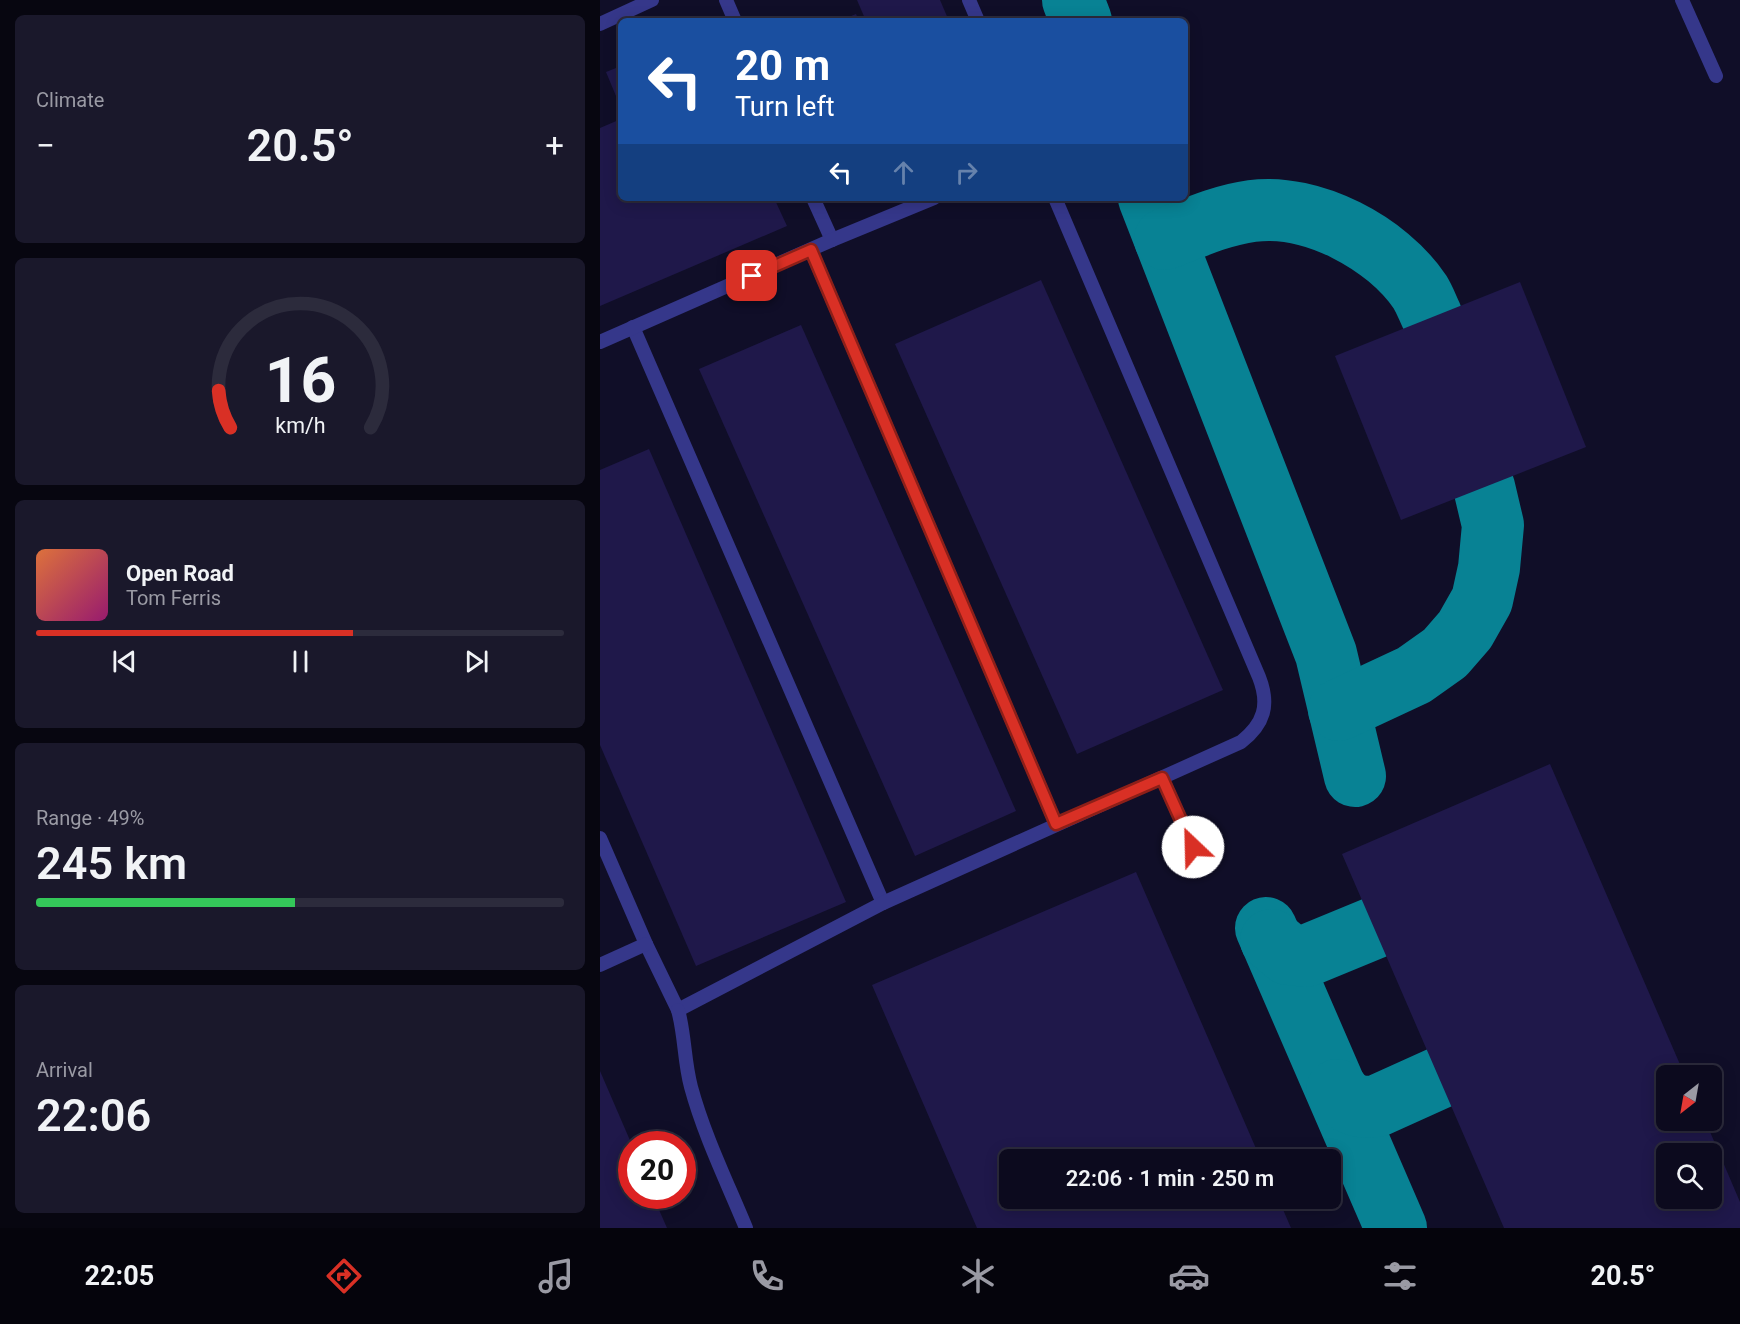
<!DOCTYPE html>
<html lang="en">
<head>
<meta charset="utf-8">
<style>
  body { margin:0; font-family:Roboto,sans-serif; background:#1a182b; color:#f1f3f6; height:100vh; display:flex; flex-direction:column; font-size:22px; white-space:nowrap }
  * { box-sizing:border-box; margin:0 }
  p { font-size:20px; color:#9a9aa4 }
  .icon { flex:none; width:33px; height:33px; fill:none; stroke:currentColor; stroke-width:2; stroke-linecap:round; stroke-linejoin:round }
  .map { position:relative; flex:1; overflow:hidden }
  .details { display:flex; flex-direction:column; gap:15px; padding:15px; background:#070610; width:600px }
  .details>* { flex:none }
  .banner { position:absolute; left:18px; top:18px; width:570px; height:183px; border-radius:9px; box-shadow:0 3px 15px #0003,0 0 0 2px #2c2b3c; background:#1a4fa0; color:#fff; overflow:hidden }
  .needle { width:39px; rotate:211deg }
  .fabs { position:absolute; left:1056px; top:1065px; display:grid; gap:12px }
  .fabs a { display:grid; place-items:center; width:66px; height:66px; border-radius:9px; background:#0c0a1e; box-shadow:0 3px 15px #0003,0 0 0 2px #2c2b3c; font-size:30px }
  .speed { position:absolute; left:18px; top:1131px; display:flex; gap:12px; font-size:30px; font-weight:700; text-align:center }
  .speed>* { display:grid; place-content:center; width:78px; height:78px; border-radius:50%; background:#0c0a1e; box-shadow:0 3px 15px #0003,0 0 0 2px #2c2b3c; line-height:1 }
  .speed .limit { border:9px solid #d22; background:#fff; color:#111 }
  .pin { position:absolute; display:grid; place-items:center; width:51px; height:51px; color:#fff; margin:-26px; border-radius:12px; box-shadow:0 3px 9px #0006 }
  .me { position:absolute; width:66px; margin:-33px; rotate:336deg; stroke-linejoin:round; filter:drop-shadow(0 0 4px #0008) }
  .turn { display:flex; align-items:center; gap:21px; height:126px; padding:0 18px; font-size:27px }
  .turn .icon { width:78px; height:78px; stroke-width:2.5 }
  .turn b { display:block; font-size:42px; line-height:51px }
  .lanes { display:flex; align-items:center; height:57px; padding:0 18px; background:#0003; justify-content:center; gap:30px; direction:ltr }
  .lanes .off { opacity:.35 }
  .big { font-size:45px; font-weight:600; line-height:1.1 }
  .details .tile { flex:1; display:flex; flex-direction:column; justify-content:center; gap:9px; min-width:0; padding:0 21px; border-radius:9px; background:#1a182b }
  .details .dial { align-items:center; gap:0 }
  .dial svg { height:156px; overflow:visible; fill:none; stroke:#2c2b3c; stroke-width:7; stroke-linecap:round; text-anchor:middle }
  .dial text { fill:#f1f3f6; stroke:none }
  .song { display:flex; align-items:center; gap:18px }
  .cover { width:72px; height:72px; border-radius:9px; background:linear-gradient(135deg,hsl(20 70% 55%),hsl(320 70% 35%)) }
  .played { height:6px; border-radius:3px; background:linear-gradient(90deg,#d93025 60%,#2c2b3c 60%) }
  .keys { display:flex; justify-content:space-around; direction:ltr }
  .heat { display:flex; justify-content:space-between; align-items:center; font-size:33px; direction:ltr }
  .charge { height:9px; border-radius:4px; background:linear-gradient(90deg,#34c759 49%,#2c2b3c 0) }
  .trip { position:absolute; left:399px; top:1149px; width:342px; height:60px; border-radius:9px; background:#0c0a1e; box-shadow:0 3px 15px #0003,0 0 0 2px #2c2b3c; font-weight:600; line-height:60px; text-align:center }
  .tabs { display:flex; height:96px; justify-content:space-around; align-items:center; background:#05040c; color:#9a9aa4 }
  .tabs .icon { width:42px; height:42px }
  .tabs .selected { color:#d93025 }
  .tabs b { font-size:27px; color:#f1f3f6 }
  main { display:flex; flex:1; min-height:0 }
  .map>svg:first-child { display:block }
</style>
</head>
<body>
<main>
<section class="details">
<div class="tile"><p>Climate</p>
<div class="heat"><a>−</a><b class="big">20.5°</b><a>+</a></div>
</div>
<div class="tile dial"><svg viewBox="0 0 100 80">
<path d="M14 69A42 42 0 1 1 86 69"/>
<path d="M14 69A42 42 0 0 1 8 50" stroke="#d93025"/>
<text x="50" y="56" font-size="32" font-weight="700">16</text>
<text x="50" y="72" font-size="11">km/h</text>
</svg></div>
<div class="tile">
<div class="song"><i class="cover"></i><div><b>Open Road</b><p>Tom Ferris</p></div></div>
<div class="played"></div>
<div class="keys"><svg class="icon" aria-label="previous" viewBox="0 0 24 24"><path d="M18 5L8 12l10 7zM5 5v14"/></svg><svg class="icon" aria-label="pause" viewBox="0 0 24 24"><path d="M8 5v14M16 5v14"/></svg><svg class="icon" aria-label="next" viewBox="0 0 24 24"><path d="M6 5l10 7-10 7zM19 5v14"/></svg></div>
</div>
<div class="tile"><p>Range · 49%</p><b class="big">245 km</b><div class="charge"></div></div>
<div class="tile"><p>Arrival</p><b class="big">22:06</b></div>
</section>
<div class="map">
<svg width="1140" height="1228" viewBox="0 0 1140 1228">
  <rect width="100%" height="100%" fill="#100e28"/>
  <g fill="none" stroke-linecap="round" stroke-linejoin="round">
    <g stroke="#088294" stroke-width="62">
      <polyline points="473,0 481,21"/>
      <polyline points="549,198 726,654 755,776"/>
      <path d="M565,239C593,228 622,215 652,211C712,203 787,243 820,292C825,300 828,309 832,317"/>
      <polyline points="739,710 814,675 845,653 865,630 882,600 889,568 893,525 884,487"/>
      <polyline points="666,928 796,1228"/>
      <polyline points="671,940 688,954 706,956 774,928"/>
      <path d="M737,1090C746,1104 760,1109 777,1106L839,1078"/>
    </g>
  </g>
  <g fill="#1f184a" fill-rule="evenodd">
    <polygon points="257,0 340,0 349,21 266,21"/>
    <polygon points="256,14 259,21 239,21"/>
    <polygon points="21,66 21,108 6,72"/>
    <polygon points="21,119 21,198 174,198 187,226 0,306 0,128"/>
    <polygon points="441,280 623,690 477,754 295,344"/>
    <polygon points="920,282 986,447 801,520 735,356"/>
    <polygon points="201,325 416,811 315,856 99,369"/>
    <polygon points="49,449 246,902 96,966 0,745 0,470"/>
    <path d="M950,764L1085,1076H1066V1120H1105L1140,1202V1228H904L742,854ZM1066,1154H1112V1198H1066Z"/>
    <polygon points="536,872 661,1160 410,1160 410,1198 678,1198 691,1228 377,1228 272,985"/>
    <polygon points="0,1071 32,1145 32,1196 53,1196 67,1228 0,1228"/>
  </g>
  <g fill="none" stroke-linecap="round" stroke-linejoin="round">
    <g stroke="#35378a" stroke-width="14">
      <polyline points="126,0 135,21"/>
      <polyline points="369,0 378,21"/>
      <polyline points="1082,0 1116,76"/>
      <polyline points="0,24 52,0"/>
      <polyline points="213,198 232,240"/>
      <polyline points="211,250 456,824"/>
      <polyline points="33,327 283,903"/>
      <polyline points="0,342 232,240 334,198"/>
      <polyline points="562,778 593,847"/>
      <path d="M0,838L46,944L78,1010L283,903L641,742C664,724 670,705 659,677L455,198"/>
      <polyline points="0,965 46,944"/>
      <path d="M78,1010C85,1035 84,1061 91,1087C104,1135 127,1182 146,1228"/>
    </g>
  </g>
  <g fill="none" stroke-linecap="round" stroke-linejoin="round">
    <g stroke="#8d1f18" stroke-width="15">
      <polyline id="route" points="152,276 211,250 456,824 562,778 593,847"/>
    </g>
    <use href="#route" stroke="#d93025" stroke-width="10"/>
  </g>
</svg>
<div class="fabs">
<a><svg class="needle" viewBox="-14 -14 28 28"><path d="M0-13l5 13h-10z" fill="#e53935"/><path d="M0 13l5-13h-10z" fill="#9a9aa4"/></svg></a>
<a><svg class="icon" aria-label="search" viewBox="0 0 24 24"><circle cx="10" cy="10" r="6"/><path d="M15 15l6 6"/></svg></a>
</div>
<div class="speed"><div class="limit">20</div></div>
<div class="pin" style="left:152px;top:276px;background:#d93025"><svg class="icon" aria-label="arrive" viewBox="0 0 24 24"><path d="M6 21V4h12l-3 4 3 4H6"/></svg></div>
<svg class="me" style="left:593px;top:847px" viewBox="-20 -20 40 40"><circle r="19" fill="#fff"/><path d="M0-13L10 11 0 6-10 11z" fill="#d93025"/></svg>
<div class="trip">22:06 · 1 min · 250 m</div>
<div class="banner">
<div class="turn"><svg class="icon" aria-label="left" viewBox="0 0 24 24"><path d="M17 20v-9H6M10 6l-5 5 5 5"/></svg><div><b>20 m</b>Turn left</div></div>
<div class="lanes"><svg class="icon" aria-label="left" viewBox="0 0 24 24"><path d="M17 20v-9H6M10 6l-5 5 5 5"/></svg><svg class="icon off" aria-label="ahead" viewBox="0 0 24 24"><path d="M12 20V5M6 11l6-6 6 6"/></svg><svg class="icon off" aria-label="right" viewBox="0 0 24 24"><path d="M7 20v-9h11M14 6l5 5-5 5"/></svg></div>
</div>
</div>
</main>
<nav class="tabs">
<b>22:05</b>
<svg class="icon selected" aria-label="directions" viewBox="0 0 24 24"><path d="M12 3l9 9-9 9-9-9zM9 14v-3h6M13 9l2 2-2 2"/></svg>
<svg class="icon" aria-label="music" viewBox="0 0 24 24"><path d="M9 18V5l10-2v13"/><circle cx="6" cy="18" r="3"/><circle cx="16" cy="16" r="3"/></svg>
<svg class="icon" aria-label="phone" viewBox="0 0 24 24"><path d="M5 4h4l2 5-3 2q2 4 5 5l2-3 5 2v4C11 20 4 13 5 4z"/></svg>
<svg class="icon" aria-label="climate" viewBox="0 0 24 24"><path d="M12 3v18M4 7l16 10M4 17L20 7"/></svg>
<svg class="icon" aria-label="car" viewBox="0 0 24 24"><path d="M5 17H2v-5l4-1 3-4h7l3 4 3 1v5h-3M9 17h6M6 11h13"/><circle cx="7" cy="17" r="2"/><circle cx="17" cy="17" r="2"/></svg>
<svg class="icon" aria-label="filters" viewBox="0 0 24 24"><path d="M4 7h16M4 17h16"/><circle cx="9" cy="7" r="2"/><circle cx="15" cy="17" r="2"/></svg>
<b>20.5°</b>
</nav>
</body>
</html>
